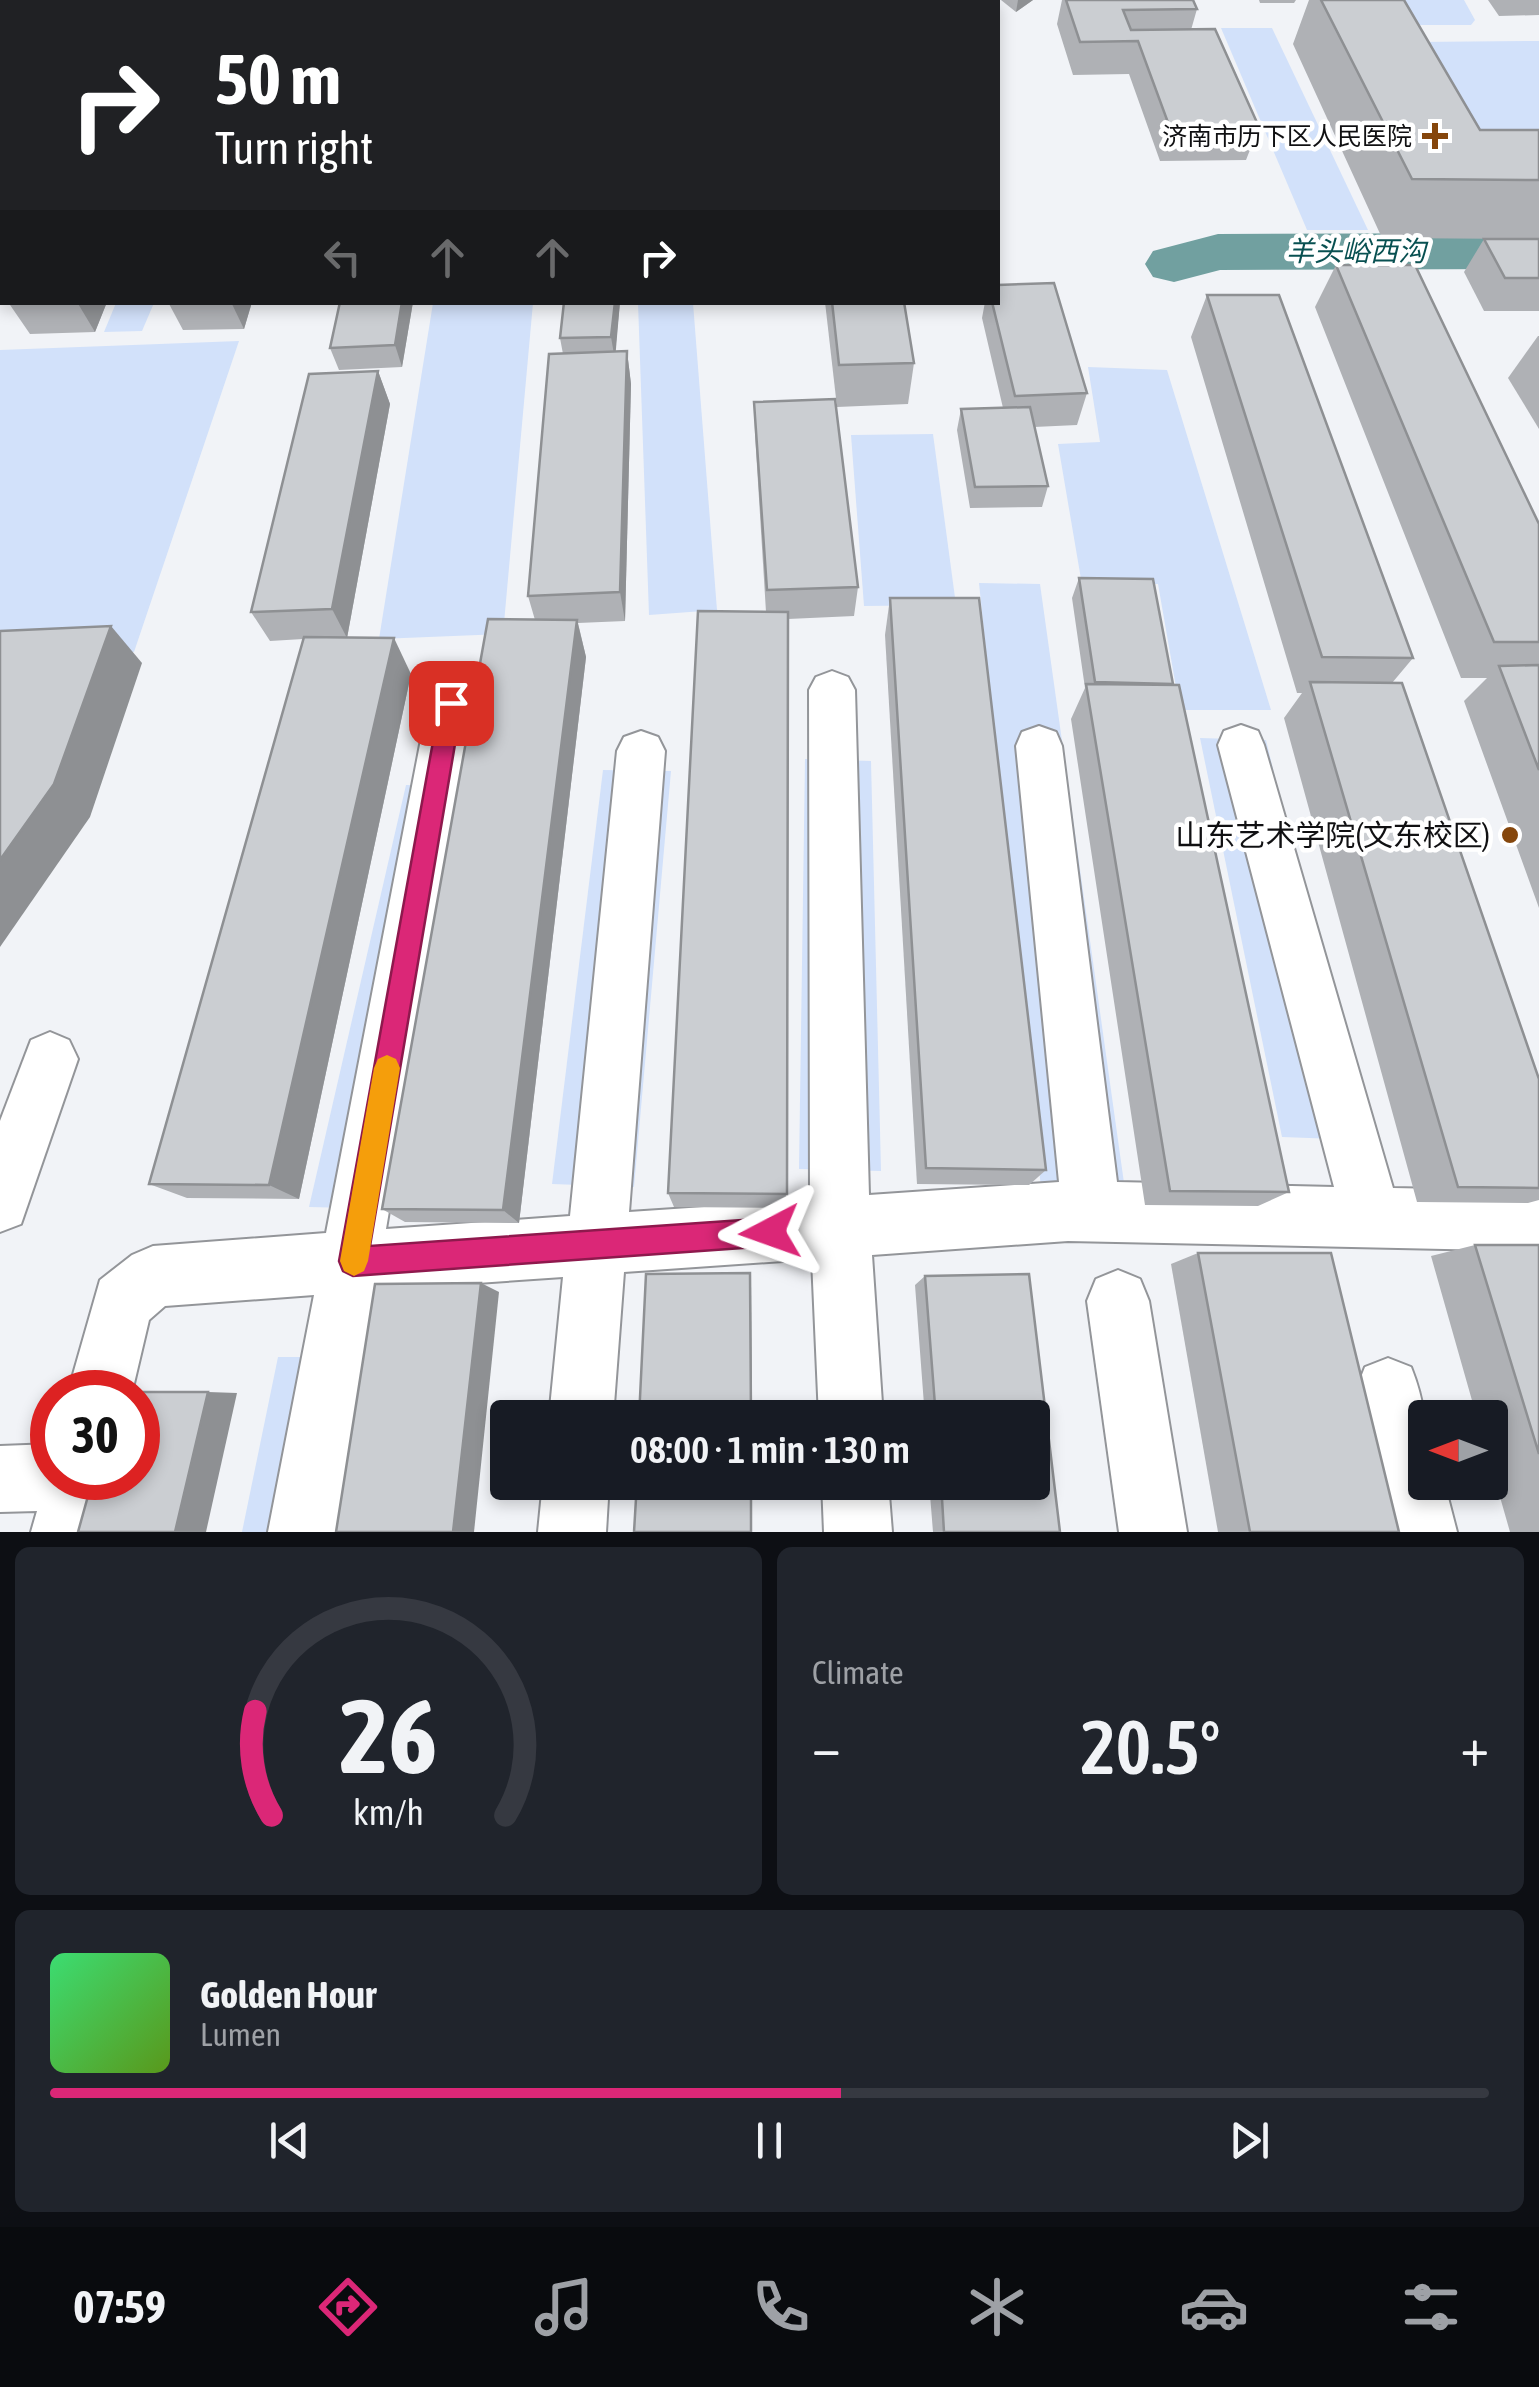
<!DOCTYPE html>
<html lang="en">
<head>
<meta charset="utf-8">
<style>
  body { margin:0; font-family:"Asap Condensed","Noto Sans SC",sans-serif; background:#20242c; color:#f1f3f6; height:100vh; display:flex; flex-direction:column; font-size:38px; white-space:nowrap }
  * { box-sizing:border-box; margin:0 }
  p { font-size:32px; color:#9ea1a6 }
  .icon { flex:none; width:55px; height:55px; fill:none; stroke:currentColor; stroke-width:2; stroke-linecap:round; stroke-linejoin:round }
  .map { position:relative; height:1532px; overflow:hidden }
  .details { display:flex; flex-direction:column; gap:15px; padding:15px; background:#0d0f14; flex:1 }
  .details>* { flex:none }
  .guide { position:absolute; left:0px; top:0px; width:1000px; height:305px; box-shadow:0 5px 15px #0003; background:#202124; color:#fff; overflow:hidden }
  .needle { width:65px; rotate:270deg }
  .buttons { position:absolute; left:1408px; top:1400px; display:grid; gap:20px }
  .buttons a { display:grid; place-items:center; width:100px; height:100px; border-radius:10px; background:#171b24; box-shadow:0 5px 15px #0003; font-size:50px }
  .speed { position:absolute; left:30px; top:1370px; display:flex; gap:20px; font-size:50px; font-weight:700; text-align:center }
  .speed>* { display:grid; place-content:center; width:130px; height:130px; border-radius:50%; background:#171b24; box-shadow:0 5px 15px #0003; line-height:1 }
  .speed .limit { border:15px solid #d22; background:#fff; color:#111 }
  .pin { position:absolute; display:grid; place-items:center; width:85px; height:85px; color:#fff; margin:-42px; border-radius:20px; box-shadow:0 5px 15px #0006 }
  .me { position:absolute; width:110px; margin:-55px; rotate:266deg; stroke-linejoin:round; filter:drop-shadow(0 0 8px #0008) }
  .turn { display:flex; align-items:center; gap:35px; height:210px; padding:0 50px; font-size:45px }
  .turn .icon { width:130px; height:130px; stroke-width:2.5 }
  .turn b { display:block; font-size:70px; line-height:85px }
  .lanes { display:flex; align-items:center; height:95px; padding:0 50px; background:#0003; justify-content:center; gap:50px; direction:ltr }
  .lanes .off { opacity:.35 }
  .big { font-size:75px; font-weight:600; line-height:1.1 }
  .details .widget { flex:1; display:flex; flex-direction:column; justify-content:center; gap:15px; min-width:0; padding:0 35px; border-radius:15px; background:#20242c }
  .details .dial { align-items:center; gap:0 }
  .dial svg { height:260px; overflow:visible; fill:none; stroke:#363941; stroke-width:7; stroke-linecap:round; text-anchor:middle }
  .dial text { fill:#f1f3f6; stroke:none }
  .song { display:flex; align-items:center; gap:30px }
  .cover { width:120px; height:120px; border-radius:15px; background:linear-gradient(135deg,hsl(140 70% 55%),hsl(90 70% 35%)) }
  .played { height:10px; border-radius:5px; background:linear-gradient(90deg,#db2777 55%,#363941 55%) }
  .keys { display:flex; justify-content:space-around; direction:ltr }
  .heat { display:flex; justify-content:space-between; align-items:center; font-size:55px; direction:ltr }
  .details .tiles { flex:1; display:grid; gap:15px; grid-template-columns:1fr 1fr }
  .widget:last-child { grid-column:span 2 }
  .trip { position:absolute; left:490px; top:1400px; width:560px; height:100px; border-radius:10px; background:#171b24; box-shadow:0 5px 15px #0003; font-weight:600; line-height:100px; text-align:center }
  .tabs { display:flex; height:160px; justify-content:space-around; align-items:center; background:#090b0e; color:#9ea1a6 }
  .tabs .icon { width:70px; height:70px }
  .tabs .active { color:#db2777 }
  .tabs b { font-size:45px; color:#f1f3f6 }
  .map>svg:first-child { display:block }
</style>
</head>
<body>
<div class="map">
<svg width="1539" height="1532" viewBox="0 0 1539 1532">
  <rect width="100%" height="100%" fill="#f1f3f7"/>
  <g fill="#d2e1fa">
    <polygon points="1334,0 1464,0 1475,20 1471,25 1386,25"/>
    <polygon points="1221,28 1272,28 1368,230 1307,230"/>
    <polygon points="1539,41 1539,173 1495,173 1416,42"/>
    <polygon points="116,303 154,303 142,331 104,332"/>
    <polygon points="433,303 533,303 503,634 379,639"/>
    <polygon points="638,303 693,303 717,610 649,615"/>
    <polygon points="239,341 134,652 0,656 0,350"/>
    <polygon points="1088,367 1167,370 1271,710 1180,710 1158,584 1082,585 1058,444 1100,442"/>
    <polygon points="933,434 956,605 864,606 851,435"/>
    <polygon points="979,583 1040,584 1125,1190 1041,1188"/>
    <polygon points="1200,738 1266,740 1363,1140 1282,1137"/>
    <polygon points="805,759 871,761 881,1171 799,1169"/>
    <polygon points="603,770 671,771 634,1187 552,1184"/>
    <polygon points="406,785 473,786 391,1209 309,1207"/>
    <polygon points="278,1357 366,1357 337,1532 242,1532"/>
  </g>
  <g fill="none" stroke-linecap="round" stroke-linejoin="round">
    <g fill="#71a0a0" fill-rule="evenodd">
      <polygon points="881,0 947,0 880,2"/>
      <polygon points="1539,233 1539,269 1220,270 1174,282 1153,277 1145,264 1153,251 1218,234"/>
    </g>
    <g stroke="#939599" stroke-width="4">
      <g id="minor">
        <rect x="0" y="40" width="2" height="18"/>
        <polygon points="832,671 848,677 855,690 869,1195 1059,1182 1016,746 1022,732 1039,726 1056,732 1062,746 1117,1182 1334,1187 1218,745 1224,731 1241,725 1258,731 1264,745 1393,1188 1539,1191 1539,1251 1068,1241 872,1255 883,1418 819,1418 812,1259 624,1272 613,1418 549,1418 563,1277 376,1290 336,1532 268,1532 314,1295 165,1306 149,1320 132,1392 68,1392 100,1280 132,1255 153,1246 326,1233 428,703 435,690 451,684 467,690 474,703 386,1229 570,1216 617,751 624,737 641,731 658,737 665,751 629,1212 810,1200 809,690 816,677"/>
        <polygon points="50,1032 69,1040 78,1059 21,1224 0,1232 0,1121 31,1040"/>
        <polygon points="1118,1270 1140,1279 1149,1301 1187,1532 1119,1532 1087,1301 1096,1279"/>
        <path d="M1388,1358L1411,1367C1429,1412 1425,1436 1425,1482H1444L1457,1532H1389L1356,1390L1365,1367Z"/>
        <polygon points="52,1444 52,1478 111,1478 99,1532 31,1532 37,1511 0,1512 0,1446"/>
        <polygon points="543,1482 609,1482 606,1532 538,1532"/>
        <polygon points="822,1482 888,1482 892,1532 824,1532"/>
      </g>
    </g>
    <use href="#minor" fill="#fff" fill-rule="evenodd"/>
  </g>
  <g fill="#afb1b5">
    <polygon points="135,0 183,0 182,2 136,2"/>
    <polygon points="1001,0 1033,0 1016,12"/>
    <polygon points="1062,0 1193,0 1197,9 1191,30 1259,127 1246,160 1160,161 1129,74 1073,75 1057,24"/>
    <polygon points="1259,0 1296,0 1294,3 1260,3"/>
    <polygon points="1309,0 1404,0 1480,130 1539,130 1539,239 1382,238 1293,44"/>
    <polygon points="1488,0 1539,0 1539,15 1499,16"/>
    <polygon points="1484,239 1539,239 1539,311 1484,311 1464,272"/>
    <polygon points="1336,265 1539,524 1539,908 1464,701 1487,678 1461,678 1315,307"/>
    <polygon points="1207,295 1413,658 1392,683 1539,1079 1539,1200 1528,1203 1417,1202 1284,718 1302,693 1297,693 1191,337"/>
    <polygon points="8,302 107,302 95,332 30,334"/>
    <polygon points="168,302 252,302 244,329 183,330"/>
    <polygon points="340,302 413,302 402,367 339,370 330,348"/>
    <polygon points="620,302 615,352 627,351 631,384 625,621 578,623 586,657 519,1223 405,1222 382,1209 535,620 528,596 563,354 560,338"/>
    <polygon points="825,302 904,302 914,363 908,404 837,407"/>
    <polygon points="985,302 998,302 1087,393 1077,425 1034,427 1048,486 1042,507 970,508 957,430 961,409 1003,408 982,318"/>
    <polygon points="1538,336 1539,336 1539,429 1508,378"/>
    <polygon points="378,371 390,404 347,638 411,674 299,1199 187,1198 149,1184 303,639 270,641 251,612"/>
    <polygon points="754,402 858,587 854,616 788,619 786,1208 674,1207 668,1193 766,612 755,434"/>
    <polygon points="1079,578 1173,684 1289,1192 1258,1206 1145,1205 1071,719 1085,688 1072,598"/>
    <polygon points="890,598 1046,1170 1029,1185 917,1184 885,635"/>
    <polygon points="1475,1245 1539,1245 1539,1532 1510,1532 1490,1462 1490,1418 1477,1418 1431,1256"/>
    <polygon points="1198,1253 1399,1532 1218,1532 1171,1264"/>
    <polygon points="1029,1274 1060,1532 933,1532 929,1482 1032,1482 1032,1418 925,1418 915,1285 925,1276"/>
  </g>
  <g fill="#8e9093">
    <polygon points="0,0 19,0 17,2 2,2 2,22 0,26"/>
    <polygon points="1018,0 1033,0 1016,12"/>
    <polygon points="77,302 107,302 95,332"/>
    <polygon points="231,302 252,302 244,329"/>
    <polygon points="402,302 413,302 402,367 395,345"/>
    <polygon points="615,302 620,302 615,360 611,337"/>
    <polygon points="627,351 631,384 625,621 620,592"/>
    <polygon points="378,371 390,404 347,638 332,609"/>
    <polygon points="577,620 586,657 519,1223 503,1210"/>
    <polygon points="111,626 142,663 90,817 0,947 0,860"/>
    <polygon points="394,638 411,674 299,1199 269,1185"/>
    <polygon points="750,1273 751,1283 752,1418 751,1418"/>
    <polygon points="481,1283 499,1292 474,1532 453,1532"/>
    <polygon points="208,1392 237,1393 206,1532 175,1532"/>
  </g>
  <g fill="#cbced2" stroke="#8e9093" stroke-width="2.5">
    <polygon points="1066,0 1193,0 1197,9 1123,10 1131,30 1215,29 1259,127 1170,128 1138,41 1080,42"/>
    <polygon points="1321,0 1404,0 1480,130 1539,130 1539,180 1412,179"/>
    <polygon points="1484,239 1539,239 1539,278 1505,278"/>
    <polygon points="1336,265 1415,265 1539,524 1539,642 1494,642"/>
    <polygon points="1054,283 1087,393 1015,396 992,302 998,302 998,285"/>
    <polygon points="1207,295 1279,295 1413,658 1322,657"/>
    <polygon points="340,302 402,302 395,345 330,348"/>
    <polygon points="564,302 615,302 611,337 560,338"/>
    <polygon points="832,302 904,302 914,363 839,365"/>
    <polygon points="627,351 620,592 528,596 549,354"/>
    <polygon points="378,371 332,609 251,612 309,374"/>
    <polygon points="835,399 858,587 767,590 754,402"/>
    <polygon points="1030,407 1048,486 975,487 961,409"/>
    <polygon points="1079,578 1153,579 1173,684 1095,682"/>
    <polygon points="890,598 979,598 1046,1170 926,1168"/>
    <polygon points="698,611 788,612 787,1194 668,1193"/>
    <polygon points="488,619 577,620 503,1210 382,1209"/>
    <polygon points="111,626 54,784 0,860 0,631"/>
    <polygon points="304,637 394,638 269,1185 149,1184"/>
    <polygon points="1539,665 1539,770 1499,666"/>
    <polygon points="1310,682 1402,683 1539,1079 1539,1188 1458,1187"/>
    <polygon points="1086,684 1179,685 1289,1192 1170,1191"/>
    <polygon points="1475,1245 1539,1245 1539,1454"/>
    <polygon points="1198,1253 1331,1253 1399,1532 1250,1532"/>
    <polygon points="750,1273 751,1418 639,1418 646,1274"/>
    <polygon points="1029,1274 1060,1532 944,1532 941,1482 1032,1482 1032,1418 936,1418 925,1276"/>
    <polygon points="481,1283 453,1532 336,1532 375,1284"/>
    <polygon points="115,1392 208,1392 175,1532 78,1532 93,1478 138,1478 138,1392"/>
    <polygon points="637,1482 751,1482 751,1532 634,1532"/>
  </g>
  <polygon fill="#db2777" stroke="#8e194d" stroke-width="2.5" points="451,694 462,703 370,1246 770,1218 780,1222 785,1232 780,1242 770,1246 353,1276 343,1271 339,1261 440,703"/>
  <polygon fill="#f59e0b" points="387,1055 396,1059 400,1068 368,1261 364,1271 354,1276 344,1271 340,1261 374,1068 378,1059"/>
  <g fill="#85460c" stroke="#fff" stroke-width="4">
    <path d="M1430 121h10v10h10v10h-10v10h-10v-10h-10v-10h10z"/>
    <circle cx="1510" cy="835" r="10"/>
  </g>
  <g text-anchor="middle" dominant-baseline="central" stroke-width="9" stroke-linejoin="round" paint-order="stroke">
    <g font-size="25" fill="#101012" stroke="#fff" text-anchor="end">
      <text x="1412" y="136">济南市历下区人民医院</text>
    </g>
    <g font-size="28" font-style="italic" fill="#085051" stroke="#fff">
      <text x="1356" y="251">羊头峪西沟</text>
    </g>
    <g font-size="30" fill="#101012" stroke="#fff" text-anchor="end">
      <text x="1490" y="835">山东艺术学院(文东校区)</text>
    </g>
  </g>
</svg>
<div class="buttons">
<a><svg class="needle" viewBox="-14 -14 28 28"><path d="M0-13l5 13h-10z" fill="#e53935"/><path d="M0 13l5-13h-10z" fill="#9ea1a6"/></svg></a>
</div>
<div class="speed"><div class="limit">30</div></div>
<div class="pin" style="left:451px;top:703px;background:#d93025"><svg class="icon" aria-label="arrive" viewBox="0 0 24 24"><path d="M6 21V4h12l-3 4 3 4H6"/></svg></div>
<svg class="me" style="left:770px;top:1232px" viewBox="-20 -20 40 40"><path d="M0-17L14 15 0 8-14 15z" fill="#db2777" stroke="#fff" stroke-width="4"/></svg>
<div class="trip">08:00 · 1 min · 130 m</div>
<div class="guide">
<div class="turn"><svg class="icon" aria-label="right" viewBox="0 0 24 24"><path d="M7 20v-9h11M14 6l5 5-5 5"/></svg><div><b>50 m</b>Turn right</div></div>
<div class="lanes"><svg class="icon off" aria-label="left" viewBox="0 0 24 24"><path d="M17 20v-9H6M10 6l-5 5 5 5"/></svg><svg class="icon off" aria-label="ahead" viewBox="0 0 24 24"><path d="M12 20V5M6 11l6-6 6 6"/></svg><svg class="icon off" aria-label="ahead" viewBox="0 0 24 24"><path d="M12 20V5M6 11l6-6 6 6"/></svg><svg class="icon" aria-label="right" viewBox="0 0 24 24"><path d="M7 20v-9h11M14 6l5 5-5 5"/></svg></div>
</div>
</div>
<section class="details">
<div class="tiles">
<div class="widget dial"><svg viewBox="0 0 100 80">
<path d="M14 69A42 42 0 1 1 86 69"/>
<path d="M14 69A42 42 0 0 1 9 37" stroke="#db2777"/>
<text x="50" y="56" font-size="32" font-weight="700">26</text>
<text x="50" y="72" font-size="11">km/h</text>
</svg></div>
<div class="widget"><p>Climate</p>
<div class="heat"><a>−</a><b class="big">20.5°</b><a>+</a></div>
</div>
<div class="widget">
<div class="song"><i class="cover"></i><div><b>Golden Hour</b><p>Lumen</p></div></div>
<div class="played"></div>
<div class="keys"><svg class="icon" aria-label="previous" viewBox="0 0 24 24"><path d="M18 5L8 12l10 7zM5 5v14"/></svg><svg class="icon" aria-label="pause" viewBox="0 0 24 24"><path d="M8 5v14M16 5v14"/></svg><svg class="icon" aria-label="next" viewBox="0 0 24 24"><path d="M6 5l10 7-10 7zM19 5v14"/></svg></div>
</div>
</div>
</section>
<nav class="tabs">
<b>07:59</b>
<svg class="icon active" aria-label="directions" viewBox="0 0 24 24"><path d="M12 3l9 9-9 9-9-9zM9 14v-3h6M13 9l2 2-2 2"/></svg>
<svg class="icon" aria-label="music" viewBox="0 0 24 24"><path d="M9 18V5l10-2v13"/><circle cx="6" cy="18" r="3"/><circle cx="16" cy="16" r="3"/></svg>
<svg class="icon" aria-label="phone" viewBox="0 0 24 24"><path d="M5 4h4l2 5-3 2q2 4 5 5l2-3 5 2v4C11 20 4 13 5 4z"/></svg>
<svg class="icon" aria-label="climate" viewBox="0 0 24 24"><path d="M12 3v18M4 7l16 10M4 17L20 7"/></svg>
<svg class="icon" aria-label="car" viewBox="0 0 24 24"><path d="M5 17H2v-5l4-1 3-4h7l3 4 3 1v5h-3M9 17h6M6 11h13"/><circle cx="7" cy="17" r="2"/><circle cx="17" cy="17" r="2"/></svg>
<svg class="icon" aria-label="filters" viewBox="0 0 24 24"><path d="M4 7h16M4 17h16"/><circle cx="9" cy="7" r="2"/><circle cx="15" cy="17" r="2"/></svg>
</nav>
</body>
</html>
